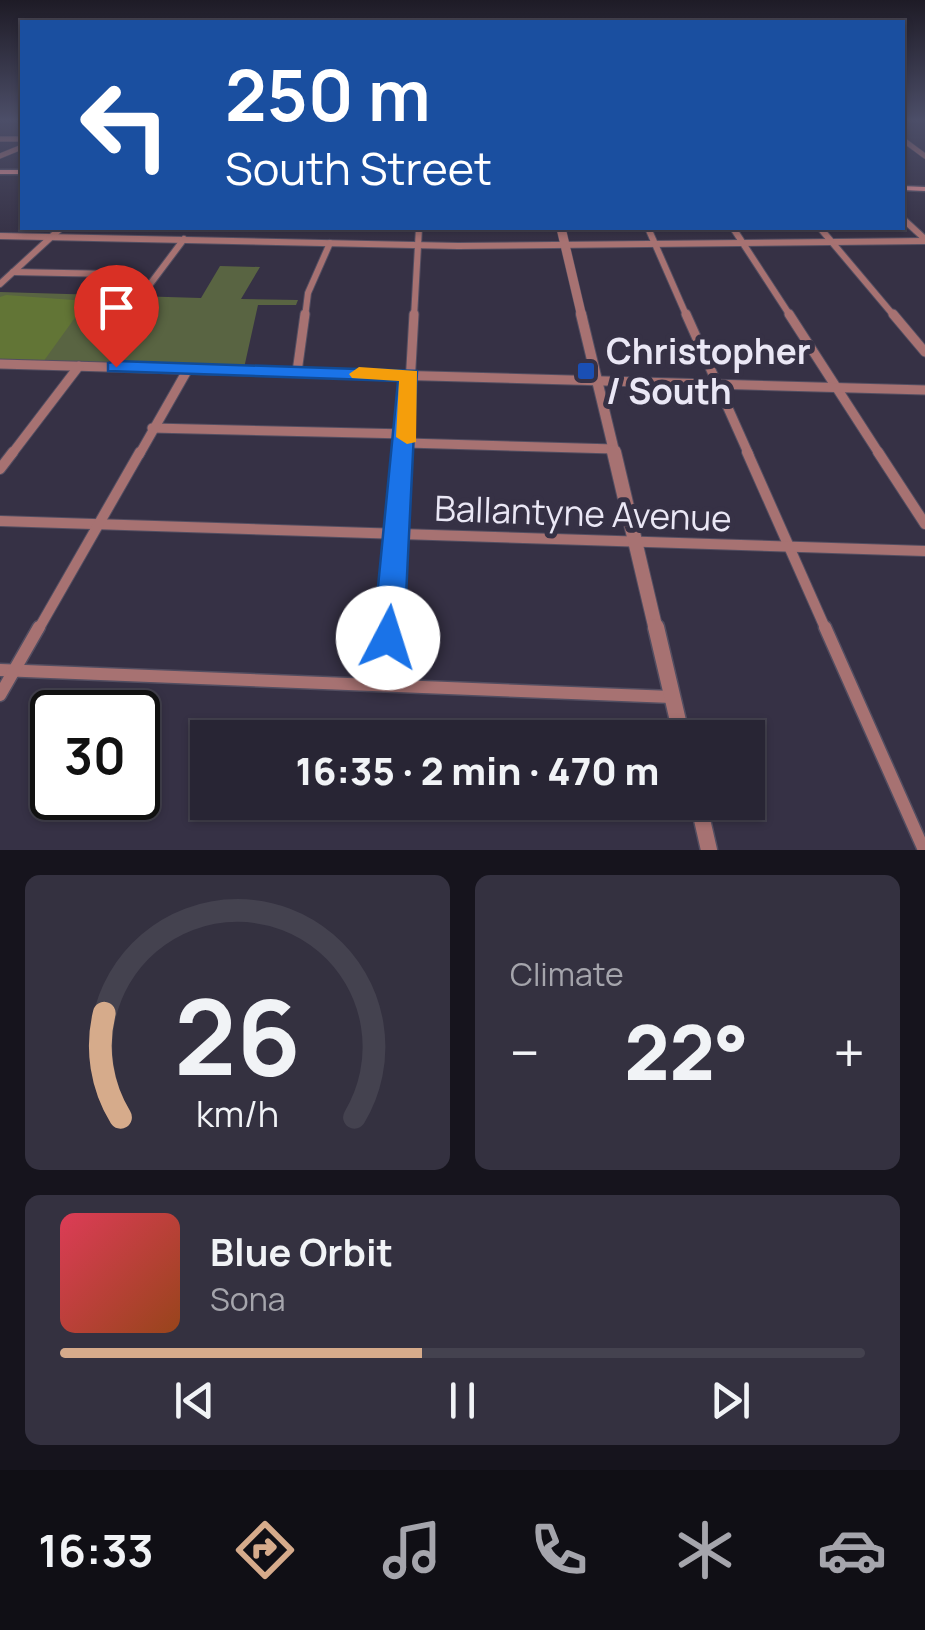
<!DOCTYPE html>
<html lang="en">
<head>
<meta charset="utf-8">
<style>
  body { margin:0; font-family:Manrope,sans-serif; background:#343140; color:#f1f3f6; height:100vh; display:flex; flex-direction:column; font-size:38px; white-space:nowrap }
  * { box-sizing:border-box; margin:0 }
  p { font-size:32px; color:#a5a5ac }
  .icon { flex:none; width:55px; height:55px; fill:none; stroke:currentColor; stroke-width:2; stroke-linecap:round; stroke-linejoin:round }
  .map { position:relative; height:850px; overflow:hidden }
  .sheet { display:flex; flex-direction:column; gap:25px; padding:25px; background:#16141d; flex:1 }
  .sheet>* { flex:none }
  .top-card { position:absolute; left:20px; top:20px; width:885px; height:210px; border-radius:0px; box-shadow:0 2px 8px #0004,0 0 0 2px #44424f; background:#1a4fa0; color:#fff; overflow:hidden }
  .speed { position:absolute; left:30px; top:690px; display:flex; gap:20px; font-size:50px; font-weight:700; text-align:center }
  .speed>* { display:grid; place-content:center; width:130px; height:130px; border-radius:50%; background:#282534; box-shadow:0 2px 8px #0004,0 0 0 2px #44424f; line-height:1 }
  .speed .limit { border:5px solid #111; border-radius:15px; background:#fff; color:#111 }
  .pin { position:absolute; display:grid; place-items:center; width:85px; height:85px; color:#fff; margin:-102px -42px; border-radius:50% 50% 50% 0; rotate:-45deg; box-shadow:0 0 10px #0007 }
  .pin .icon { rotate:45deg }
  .me { position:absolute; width:110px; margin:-55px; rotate:5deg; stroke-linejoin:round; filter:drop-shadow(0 0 8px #0008) }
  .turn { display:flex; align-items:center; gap:35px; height:210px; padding:0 40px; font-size:45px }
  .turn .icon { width:130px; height:130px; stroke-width:2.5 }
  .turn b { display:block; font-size:70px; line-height:85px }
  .big { font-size:75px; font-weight:800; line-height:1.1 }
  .sheet .tile { flex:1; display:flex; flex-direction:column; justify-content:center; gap:15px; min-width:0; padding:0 35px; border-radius:15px; background:#343140 }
  .sheet .dial { align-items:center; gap:0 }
  .dial svg { height:260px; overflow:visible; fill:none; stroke:#44424f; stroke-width:7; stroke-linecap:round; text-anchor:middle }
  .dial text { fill:#f1f3f6; stroke:none }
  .song { display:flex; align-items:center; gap:30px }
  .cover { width:120px; height:120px; border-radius:15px; background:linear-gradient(135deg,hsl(350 70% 55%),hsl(20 70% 35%)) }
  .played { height:10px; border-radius:5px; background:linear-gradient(90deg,#d6ab8b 45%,#44424f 45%) }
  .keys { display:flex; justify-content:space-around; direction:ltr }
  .heat { display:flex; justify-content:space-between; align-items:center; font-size:55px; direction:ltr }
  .sheet .tiles { flex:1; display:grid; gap:25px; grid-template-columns:1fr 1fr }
  .tile:last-child { grid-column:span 2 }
  .trip { position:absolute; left:190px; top:720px; width:575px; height:100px; border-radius:0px; background:#282534; box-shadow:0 2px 8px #0004,0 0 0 2px #44424f; font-weight:800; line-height:100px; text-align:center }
  .tab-bar { display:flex; height:160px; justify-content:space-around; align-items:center; background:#100f15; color:#a5a5ac }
  .tab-bar .icon { width:70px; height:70px }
  .tab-bar .active { color:#d6ab8b }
  .tab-bar b { font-size:45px; color:#f1f3f6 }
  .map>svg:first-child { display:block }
</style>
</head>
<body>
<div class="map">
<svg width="925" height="850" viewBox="0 0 925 850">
  <rect width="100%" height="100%" fill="#363145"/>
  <polygon fill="#596442" points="220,266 260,267 241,299 298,300 296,305 258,305 244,368 0,361 0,292 201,298"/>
  <polygon fill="#627536" points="6,295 87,301 43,362 0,361 0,297"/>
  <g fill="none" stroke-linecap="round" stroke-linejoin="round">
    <g stroke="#534e61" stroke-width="6">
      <g id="minor-far4">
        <polyline points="0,139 22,139"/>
        <polyline points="902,139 925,156"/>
        <polyline points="0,156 22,147"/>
      </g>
    </g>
    <g stroke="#534e61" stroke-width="8">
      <g id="minor-far3">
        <polyline points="902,218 925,239"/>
        <polyline points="648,228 687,317"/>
        <polyline points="733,228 791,317"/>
        <polyline points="820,228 895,317"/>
        <polyline points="0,236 458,246 925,241"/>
        <polyline points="13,272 113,274"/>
        <polyline points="0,284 61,228"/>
        <polyline points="142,295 184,239"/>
        <polyline points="305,317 308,293 330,243"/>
        <polyline points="414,317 419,228"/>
      </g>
    </g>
    <g stroke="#534e61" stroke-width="11">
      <g id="minor-far2">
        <polyline points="686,314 749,455"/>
        <polyline points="789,314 880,455"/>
        <polyline points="893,314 925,352"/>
        <polyline points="0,364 925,390"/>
        <polyline points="297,372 305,314"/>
        <polyline points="152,428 407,434"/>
        <polyline points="407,443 614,449"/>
        <polyline points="11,455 79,366"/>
        <polyline points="139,455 188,369"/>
        <polyline points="406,455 414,314"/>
      </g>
    </g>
    <g stroke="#534e61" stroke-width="12">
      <g id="minor-far1">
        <polyline points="747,452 826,630"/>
        <polyline points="878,452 925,524"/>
        <polyline points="0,469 13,452"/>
        <polyline points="0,521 925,551"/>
        <polyline points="38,630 140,452"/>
        <polyline points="389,630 406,452"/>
      </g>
    </g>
    <g stroke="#534e61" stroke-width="15">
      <g id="minor">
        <polyline points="825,627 924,850"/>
        <polyline points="0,670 672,697"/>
        <polyline points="384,685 390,627"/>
        <polyline points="0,695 39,627"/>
      </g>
    </g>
    <g stroke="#534e61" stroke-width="10">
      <polyline id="tertiary-far3" points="561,228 582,317"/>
    </g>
    <g stroke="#534e61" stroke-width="12">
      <polyline id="tertiary-far2" points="581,314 615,455"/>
    </g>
    <g stroke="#534e61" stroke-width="16">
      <polyline id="tertiary-far1" points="614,452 656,630"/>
    </g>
    <g stroke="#534e61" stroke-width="19">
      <g id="tertiary">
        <polyline points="656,627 682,738"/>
        <polyline points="698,802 709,850"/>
      </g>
    </g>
    <g stroke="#534e61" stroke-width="3">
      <g id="secondary">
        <rect x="0" y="170" width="22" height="4"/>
        <polygon points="902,186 925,187 925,191 902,190"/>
      </g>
    </g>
    <use href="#minor-far4" stroke="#a77272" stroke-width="5"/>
    <use href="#minor-far3" stroke="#a77272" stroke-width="6"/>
    <use href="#minor-far2" stroke="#a77272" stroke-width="9"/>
    <use href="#minor-far1" stroke="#a77272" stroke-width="10"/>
    <use href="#minor" stroke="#a77272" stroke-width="12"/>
    <use href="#tertiary-far3" stroke="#a77272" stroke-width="9"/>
    <use href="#tertiary-far2" stroke="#a77272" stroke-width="10"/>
    <use href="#tertiary-far1" stroke="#a77272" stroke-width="14"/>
    <use href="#tertiary" stroke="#a77272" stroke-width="16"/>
    <use href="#secondary" fill="#e89395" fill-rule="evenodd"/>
  </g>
  <linearGradient id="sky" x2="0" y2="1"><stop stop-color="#1e1b26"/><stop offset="0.5" stop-color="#4c4e68"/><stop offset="1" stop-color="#4c4e68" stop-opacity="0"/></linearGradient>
  <rect width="925" height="240" fill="url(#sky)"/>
  <polygon fill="#1a73e8" stroke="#114b97" stroke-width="2.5" points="116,361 417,371 404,638 399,646 388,650 378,646 373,638 398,381 108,371 108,363"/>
  <polygon fill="#f59e0b" points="359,367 417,371 416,442 407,444 396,437 399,381 352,378 349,374"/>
  <rect fill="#1a4fb4" stroke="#363145" stroke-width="4" x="576" y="361" width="20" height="20" rx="5"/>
  <g text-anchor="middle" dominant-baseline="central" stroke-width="10" stroke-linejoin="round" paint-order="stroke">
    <g font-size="35" font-weight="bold" fill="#eae7f5" stroke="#363145" text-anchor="start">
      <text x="606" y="351">Christopher<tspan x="606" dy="40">/ South</tspan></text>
    </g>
    <g font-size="35" fill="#eae7f5" stroke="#363145">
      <text transform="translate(583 513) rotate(2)">Ballantyne Avenue</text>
    </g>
  </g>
</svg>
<div class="speed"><div class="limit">30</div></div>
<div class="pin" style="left:116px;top:367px;background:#d93025"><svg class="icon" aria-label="arrive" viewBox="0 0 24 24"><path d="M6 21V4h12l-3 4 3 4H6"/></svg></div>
<svg class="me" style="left:388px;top:638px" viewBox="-20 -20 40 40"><circle r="19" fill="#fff"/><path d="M0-13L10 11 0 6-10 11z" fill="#1a73e8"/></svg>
<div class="trip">16:35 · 2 min · 470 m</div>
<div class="top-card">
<div class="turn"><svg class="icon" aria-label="left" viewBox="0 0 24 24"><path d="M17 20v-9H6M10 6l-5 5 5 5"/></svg><div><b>250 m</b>South Street</div></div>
</div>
</div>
<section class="sheet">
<div class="tiles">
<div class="tile dial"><svg viewBox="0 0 100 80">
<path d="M14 69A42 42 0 1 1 86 69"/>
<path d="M14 69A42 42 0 0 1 9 37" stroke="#d6ab8b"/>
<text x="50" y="56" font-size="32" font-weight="700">26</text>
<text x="50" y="72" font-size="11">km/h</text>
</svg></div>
<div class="tile"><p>Climate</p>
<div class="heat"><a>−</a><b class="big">22°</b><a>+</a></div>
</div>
<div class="tile">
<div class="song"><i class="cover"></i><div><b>Blue Orbit</b><p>Sona</p></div></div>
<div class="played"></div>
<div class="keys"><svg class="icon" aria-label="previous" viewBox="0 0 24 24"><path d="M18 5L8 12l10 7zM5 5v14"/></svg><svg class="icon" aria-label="pause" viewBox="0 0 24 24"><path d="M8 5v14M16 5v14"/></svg><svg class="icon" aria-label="next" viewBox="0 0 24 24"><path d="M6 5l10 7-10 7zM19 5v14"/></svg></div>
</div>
</div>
</section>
<nav class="tab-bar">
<b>16:33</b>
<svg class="icon active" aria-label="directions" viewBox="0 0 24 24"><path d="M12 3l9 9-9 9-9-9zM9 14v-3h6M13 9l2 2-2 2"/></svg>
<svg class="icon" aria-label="music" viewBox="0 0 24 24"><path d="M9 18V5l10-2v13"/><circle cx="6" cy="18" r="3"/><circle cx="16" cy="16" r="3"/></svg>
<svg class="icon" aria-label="phone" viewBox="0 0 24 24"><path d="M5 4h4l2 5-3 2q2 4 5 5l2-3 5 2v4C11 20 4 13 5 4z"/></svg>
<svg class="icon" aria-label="climate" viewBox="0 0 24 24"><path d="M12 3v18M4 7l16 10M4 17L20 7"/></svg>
<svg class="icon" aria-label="car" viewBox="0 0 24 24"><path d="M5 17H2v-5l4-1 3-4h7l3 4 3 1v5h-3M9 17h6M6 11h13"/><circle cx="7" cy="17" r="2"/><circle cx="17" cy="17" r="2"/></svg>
</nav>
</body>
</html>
